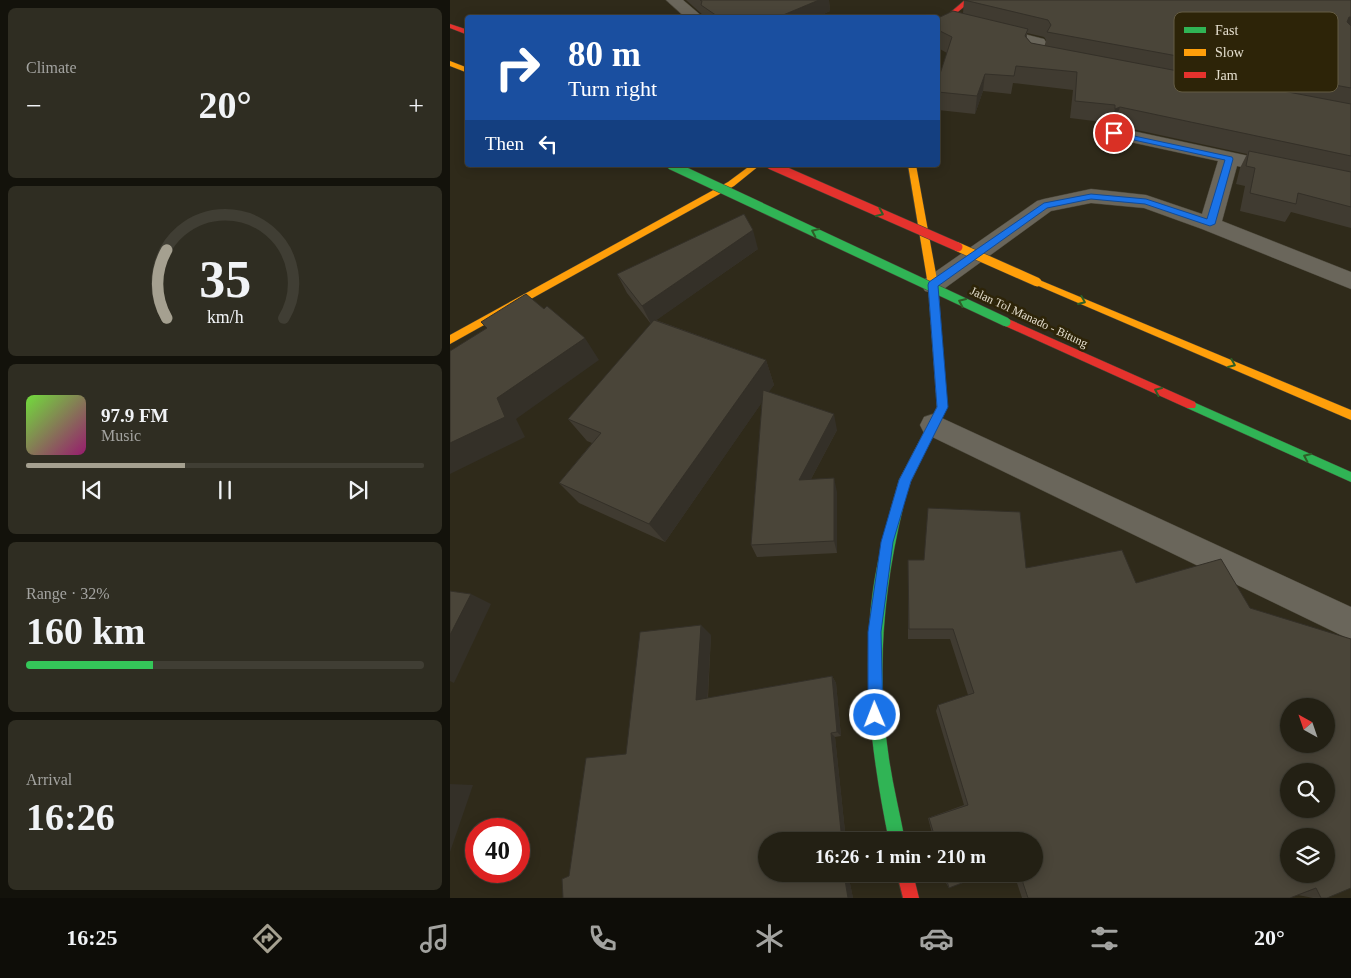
<!DOCTYPE html>
<html lang="en">
<head>
<meta charset="utf-8">
<style>
  body { margin:0; font-family:"Times New Roman",serif; background:#2f2d22; color:#f1f3f6; height:100vh; display:flex; flex-direction:column; font-size:19px; white-space:nowrap }
  * { box-sizing:border-box; margin:0 }
  p { font-size:16px; color:#a3a3a0 }
  .icon { flex:none; width:28px; height:28px; fill:none; stroke:currentColor; stroke-width:2; stroke-linecap:round; stroke-linejoin:round }
  .map { position:relative; flex:1; overflow:hidden }
  .sheet { display:flex; flex-direction:column; gap:8px; padding:8px; background:#13120b; width:450px }
  .sheet>* { flex:none }
  .top-card { position:absolute; left:15px; top:15px; width:475px; height:152px; border-radius:5px; box-shadow:0 2px 12px #0003,0 0 0 1px #403e34; background:#1a4fa0; color:#fff; overflow:hidden }
  .needle { width:32px; rotate:320deg }
  .buttons { position:absolute; left:830px; top:698px; display:grid; gap:10px }
  .buttons a { display:grid; place-items:center; width:55px; height:55px; border-radius:50%; background:#232014; box-shadow:0 2px 12px #0003,0 0 0 1px #403e34; font-size:25px }
  .speed { position:absolute; left:15px; top:818px; display:flex; gap:10px; font-size:25px; font-weight:700; text-align:center }
  .speed>* { display:grid; place-content:center; width:65px; height:65px; border-radius:50%; background:#232014; box-shadow:0 2px 12px #0003,0 0 0 1px #403e34; line-height:1 }
  .speed .limit { border:8px solid #d22; background:#fff; color:#111 }
  .pin { position:absolute; display:grid; place-items:center; width:42px; height:42px; color:#fff; margin:-21px; border:2px solid #fff; border-radius:50%; box-shadow:0 1px 5px #0007 }
  .me { position:absolute; width:55px; margin:-28px; rotate:359deg; stroke-linejoin:round; filter:drop-shadow(0 0 4px #0008) }
  .turn { display:flex; align-items:center; gap:18px; height:105px; padding:0 20px; font-size:22px }
  .turn .icon { width:65px; height:65px; stroke-width:2.5 }
  .turn b { display:block; font-size:35px; line-height:42px }
  .then { display:flex; align-items:center; height:48px; padding:0 20px; background:#0003; gap:10px; font-size:19px }
  .big { font-size:38px; font-weight:800; line-height:1.1 }
  .sheet .widget { flex:1; display:flex; flex-direction:column; justify-content:center; gap:8px; min-width:0; padding:0 18px; border-radius:8px; background:#2f2d22 }
  .sheet .dial { align-items:center; gap:0 }
  .dial svg { height:130px; overflow:visible; fill:none; stroke:#403e34; stroke-width:7; stroke-linecap:round; text-anchor:middle }
  .dial text { fill:#f1f3f6; stroke:none }
  .song { display:flex; align-items:center; gap:15px }
  .cover { width:60px; height:60px; border-radius:8px; background:linear-gradient(135deg,hsl(100 70% 55%),hsl(320 70% 35%)) }
  .played { height:5px; border-radius:2px; background:linear-gradient(90deg,#a5a090 40%,#403e34 40%) }
  .keys { display:flex; justify-content:space-around; direction:ltr }
  .heat { display:flex; justify-content:space-between; align-items:center; font-size:28px; direction:ltr }
  .charge { height:8px; border-radius:4px; background:linear-gradient(90deg,#34c759 32%,#403e34 0) }
  .trip { position:absolute; left:308px; top:832px; width:285px; height:50px; border-radius:25px; background:#232014; box-shadow:0 2px 12px #0003,0 0 0 1px #403e34; font-weight:800; line-height:50px; text-align:center }
  .tabs { display:flex; height:80px; justify-content:space-around; align-items:center; background:#0e0d08; color:#a3a3a0 }
  .tabs .icon { width:35px; height:35px }
  .tabs .on { color:#a5a090 }
  .tabs b { font-size:22px; color:#f1f3f6 }
  main { display:flex; flex:1; min-height:0 }
  .map>svg:first-child { display:block }
</style>
</head>
<body>
<main>
<section class="sheet">
<div class="widget"><p>Climate</p>
<div class="heat"><a>−</a><b class="big">20°</b><a>+</a></div>
</div>
<div class="widget dial"><svg viewBox="0 0 100 80">
<path d="M14 69A42 42 0 1 1 86 69"/>
<path d="M14 69A42 42 0 0 1 14 27" stroke="#a5a090"/>
<text x="50" y="56" font-size="32" font-weight="700">35</text>
<text x="50" y="72" font-size="11">km/h</text>
</svg></div>
<div class="widget">
<div class="song"><i class="cover"></i><div><b>97.9 FM</b><p>Music</p></div></div>
<div class="played"></div>
<div class="keys"><svg class="icon" aria-label="previous" viewBox="0 0 24 24"><path d="M18 5L8 12l10 7zM5 5v14"/></svg><svg class="icon" aria-label="pause" viewBox="0 0 24 24"><path d="M8 5v14M16 5v14"/></svg><svg class="icon" aria-label="next" viewBox="0 0 24 24"><path d="M6 5l10 7-10 7zM19 5v14"/></svg></div>
</div>
<div class="widget"><p>Range · 32%</p><b class="big">160 km</b><div class="charge"></div></div>
<div class="widget"><p>Arrival</p><b class="big">16:26</b></div>
</section>
<div class="map">
<svg width="901" height="898" viewBox="0 0 901 898">
  <rect width="100%" height="100%" fill="#2f2a1a"/>
  <g fill="none" stroke-linecap="round" stroke-linejoin="round">
    <g stroke="#484437" stroke-width="1">
      <g id="street">
        <polygon points="216,0 233,0 254,18 236,18"/>
        <polygon points="542,26 594,39 596,42 592,51 614,54 616,58 614,62 608,63 576,58 574,54 578,45 536,34 534,31 536,28"/>
        <polygon points="664,127 901,178 901,190 787,166 772,221 901,272 901,289 752,229 694,208 641,203 601,211 491,291 483,293 475,291 471,285 475,279 587,201 594,199 641,189 696,195 752,214 768,161 657,137 655,133 657,129"/>
        <polygon points="483,414 901,607 901,640 474,433 470,425 474,417"/>
      </g>
    </g>
    <g stroke="#484437" stroke-width="1">
      <g id="fast">
        <polygon points="741,401 901,472 901,482 737,408 736,405 737,402"/>
        <path d="M447,503L451,504L453,508C433,591 426,674 439,759C443,786 450,814 455,841H439C422,758 411,675 423,590C427,562 434,535 441,508L443,504Z"/>
      </g>
    </g>
    <g stroke="#484437" stroke-width="1">
      <g id="slow">
        <polygon points="0,61 18,68 18,73 0,66"/>
        <polygon points="301,165 310,165 284,186 0,344 0,335 278,182"/>
        <polygon points="458,165 466,165 488,285 497,407 461,481 451,512 447,513 443,512 441,508 449,480 487,407 478,285"/>
        <polygon points="587,279 901,410 901,420 584,284 582,282"/>
      </g>
    </g>
    <g stroke="#484437" stroke-width="1">
      <g id="jam">
        <polygon points="515,0 522,0 490,27 488,28 488,23"/>
        <polygon points="0,24 18,30 18,35 0,28"/>
        <polygon points="556,318 745,402 746,405 745,408 737,408 553,325 551,322"/>
        <polygon points="447,874 463,874 469,898 453,898"/>
      </g>
    </g>
    <use href="#street" fill="#6a665b" fill-rule="evenodd"/>
    <use href="#fast" fill="#30b455" fill-rule="evenodd"/>
    <use href="#slow" fill="#ff9f0a" fill-rule="evenodd"/>
    <use href="#jam" fill="#e5322d" fill-rule="evenodd"/>
    <g stroke="#484437" stroke-width="10" stroke-linecap="butt">
      <polyline id="fast-bridge" points="221,165 556,322"/>
    </g>
    <g stroke="#484437" stroke-width="10" stroke-linecap="butt">
      <polyline id="slow-bridge" points="508,247 587,282"/>
    </g>
    <g stroke="#484437" stroke-width="10" stroke-linecap="butt">
      <polyline id="jam-bridge" points="321,165 508,247"/>
    </g>
    <use href="#fast-bridge" stroke="#30b455" stroke-width="9"/>
    <use href="#slow-bridge" stroke="#ff9f0a" stroke-width="9"/>
    <use href="#jam-bridge" stroke="#e5322d" stroke-width="9"/>
  </g>
  <g fill="#403b31" fill-rule="evenodd">
    <polygon points="236,0 379,0 380,11 365,18 254,18 253,15"/>
    <path d="M514,0H901V228L841,212L835,222L790,211L795,186L786,184L790,168L797,154L664,125L659,126L660,123L620,118L623,90L563,83L561,94L533,91L525,114L488,110V80L497,53L488,48V18L513,13ZM577,33L594,37L596,40L595,46L581,43L577,38Z"/>
    <polygon points="308,249 206,320 316,360 324,385 318,392 387,430 361,479 387,492 387,553 307,557 301,545 312,402 215,542 129,503 109,483 142,443 137,441 118,419 201,324 177,293 167,274"/>
    <polygon points="458,560 576,568 686,583 877,898 863,898 848,895 840,898 572,898 564,874 584,874 584,841 484,841 478,818 514,805 486,711 488,705 518,695 500,639 458,639"/>
    <polygon points="261,635 258,698 382,676 386,683 391,736 385,737 396,841 316,841 316,874 398,874 403,898 113,898 119,876 176,754"/>
    <polygon points="493,874 535,874 499,888 496,883"/>
  </g>
  <g fill="#343028">
    <polygon points="369,0 379,0 380,11 365,18 326,18"/>
    <polygon points="899,17 901,17 901,26 889,35"/>
    <polygon points="535,74 533,91 525,114 527,96"/>
    <polygon points="670,107 664,125 659,126 665,109"/>
    <polygon points="303,230 308,249 201,324 192,306"/>
    <polygon points="135,338 149,360 66,419 75,437 0,474 0,443 47,398"/>
    <polygon points="316,360 324,385 215,542 199,524"/>
    <polygon points="384,414 387,430 353,494 349,480"/>
    <polygon points="384,478 387,492 387,553 384,541"/>
    <polygon points="21,594 41,604 4,683 0,681 0,635"/>
    <polygon points="251,625 261,635 257,706 246,700"/>
    <polygon points="382,676 386,683 391,736 387,732"/>
    <polygon points="381,733 385,737 396,841 392,841"/>
    <polygon points="0,784 23,785 0,852"/>
    <polygon points="394,874 398,874 403,898 398,898"/>
  </g>
  <g fill="#4a4539" stroke="#343028" fill-rule="evenodd">
    <polygon points="250,0 369,0 326,18 270,18 251,5 252,1"/>
    <polygon points="514,0 901,0 901,17 899,17 897,22 901,26 901,88 597,32 601,25 598,20"/>
    <polygon points="503,11 578,29 575,36 581,43 901,104 901,156 670,107 665,109 665,105 625,101 627,72 566,66 564,76 535,74 527,96 488,92 488,80 502,37 488,30 488,18"/>
    <polygon points="799,151 901,172 901,207 848,193 846,204 800,193 805,168 796,166"/>
    <polygon points="294,214 303,230 192,306 167,274"/>
    <polygon points="76,294 94,309 97,306 135,338 47,398 55,417 0,443 0,351 37,328 31,322"/>
    <polygon points="204,320 316,360 199,524 109,483 151,433 118,419"/>
    <polygon points="313,390 384,414 349,480 384,478 384,541 301,545"/>
    <path d="M478,508L570,512L576,568L672,550L686,583L771,559L800,608L901,639V888L877,898H871L866,888L840,898H578L570,874H584V841H486L479,818L518,805L488,705L524,693L503,629H459L458,560H474ZM839,706H876V744H839ZM839,771H876V809H839ZM839,836H876V874H839Z"/>
    <polygon points="0,591 21,594 0,635"/>
    <polygon points="251,625 246,700 382,676 387,732 381,733 392,841 316,841 316,874 394,874 398,898 113,898 112,879 119,876 136,758 176,754 190,632"/>
    <polygon points="495,874 535,874 499,888"/>
  </g>
  <defs><path id="oneway-chevron" d="M-2-3.5L2.5 0L-2 3.5" fill="none" stroke-width="1.6" stroke-linecap="round" stroke-linejoin="round" transform="scale(1.25)"/></defs>
  <g stroke="#2e5e27">
    <use href="#oneway-chevron" transform="translate(430 213) rotate(24)"/>
    <use href="#oneway-chevron" transform="translate(365 232) rotate(-155)"/>
    <use href="#oneway-chevron" transform="translate(632 301) rotate(23)"/>
    <use href="#oneway-chevron" transform="translate(512 302) rotate(-155)"/>
    <use href="#oneway-chevron" transform="translate(782 364) rotate(23)"/>
    <use href="#oneway-chevron" transform="translate(708 391) rotate(-156)"/>
    <use href="#oneway-chevron" transform="translate(857 457) rotate(-156)"/>
  </g>
  <polygon fill="#1a73e8" stroke="#114b97" points="661,131 782,157 783,159 765,224 760,226 695,204 641,199 597,208 488,286 498,407 461,481 443,542 431,632 433,715 430,720 425,722 420,720 418,715 418,632 431,542 449,480 487,407 478,285 479,282 594,203 641,194 696,199 757,219 775,160 661,135"/>
  <g text-anchor="middle" dominant-baseline="central" stroke-width="5" stroke-linejoin="round" paint-order="stroke">
    <g font-size="12" fill="#e5dfcf" stroke="#2d2408">
      <text transform="translate(579 317) rotate(25)">Jalan Tol Manado - Bitung</text>
    </g>
  </g>
  <rect x="724" y="12" width="164" height="80" rx="8" fill="#2d2408" stroke="#645c44" stroke-width="1"/>
  <rect x="734" y="27" width="22" height="6" fill="#30b455"/>
  <rect x="734" y="49" width="22" height="7" fill="#ff9f0a"/>
  <rect x="734" y="72" width="22" height="6" fill="#e5322d"/>
  <g font-size="14" fill="#e5dfcf">
    <text x="765" y="35">Fast</text>
    <text x="765" y="57">Slow</text>
    <text x="765" y="80">Jam</text>
  </g>
</svg>
<div class="buttons">
<a><svg class="needle" viewBox="-14 -14 28 28"><path d="M0-13l5 13h-10z" fill="#e53935"/><path d="M0 13l5-13h-10z" fill="#a3a3a0"/></svg></a>
<a><svg class="icon" aria-label="search" viewBox="0 0 24 24"><circle cx="10" cy="10" r="6"/><path d="M15 15l6 6"/></svg></a>
<a><svg class="icon" aria-label="layers" viewBox="0 0 24 24"><path d="M12 4l9 5-9 5-9-5zM3 14l9 5 9-5"/></svg></a>
</div>
<div class="speed"><div class="limit">40</div></div>
<div class="pin" style="left:664px;top:133px;background:#d93025"><svg class="icon" aria-label="arrive" viewBox="0 0 24 24"><path d="M6 21V4h12l-3 4 3 4H6"/></svg></div>
<svg class="me" style="left:425px;top:715px" viewBox="-20 -20 40 40"><circle r="17" fill="#1a73e8" stroke="#fff" stroke-width="3"/><path d="M0-11L8 9 0 5-8 9z" fill="#fff"/></svg>
<div class="trip">16:26 · 1 min · 210 m</div>
<div class="top-card">
<div class="turn"><svg class="icon" aria-label="right" viewBox="0 0 24 24"><path d="M7 20v-9h11M14 6l5 5-5 5"/></svg><div><b>80 m</b>Turn right</div></div>
<div class="then">Then<svg class="icon" aria-label="left" viewBox="0 0 24 24"><path d="M17 20v-9H6M10 6l-5 5 5 5"/></svg></div>
</div>
</div>
</main>
<nav class="tabs">
<b>16:25</b>
<svg class="icon on" aria-label="directions" viewBox="0 0 24 24"><path d="M12 3l9 9-9 9-9-9zM9 14v-3h6M13 9l2 2-2 2"/></svg>
<svg class="icon" aria-label="music" viewBox="0 0 24 24"><path d="M9 18V5l10-2v13"/><circle cx="6" cy="18" r="3"/><circle cx="16" cy="16" r="3"/></svg>
<svg class="icon" aria-label="phone" viewBox="0 0 24 24"><path d="M5 4h4l2 5-3 2q2 4 5 5l2-3 5 2v4C11 20 4 13 5 4z"/></svg>
<svg class="icon" aria-label="climate" viewBox="0 0 24 24"><path d="M12 3v18M4 7l16 10M4 17L20 7"/></svg>
<svg class="icon" aria-label="car" viewBox="0 0 24 24"><path d="M5 17H2v-5l4-1 3-4h7l3 4 3 1v5h-3M9 17h6M6 11h13"/><circle cx="7" cy="17" r="2"/><circle cx="17" cy="17" r="2"/></svg>
<svg class="icon" aria-label="filters" viewBox="0 0 24 24"><path d="M4 7h16M4 17h16"/><circle cx="9" cy="7" r="2"/><circle cx="15" cy="17" r="2"/></svg>
<b>20°</b>
</nav>
</body>
</html>
